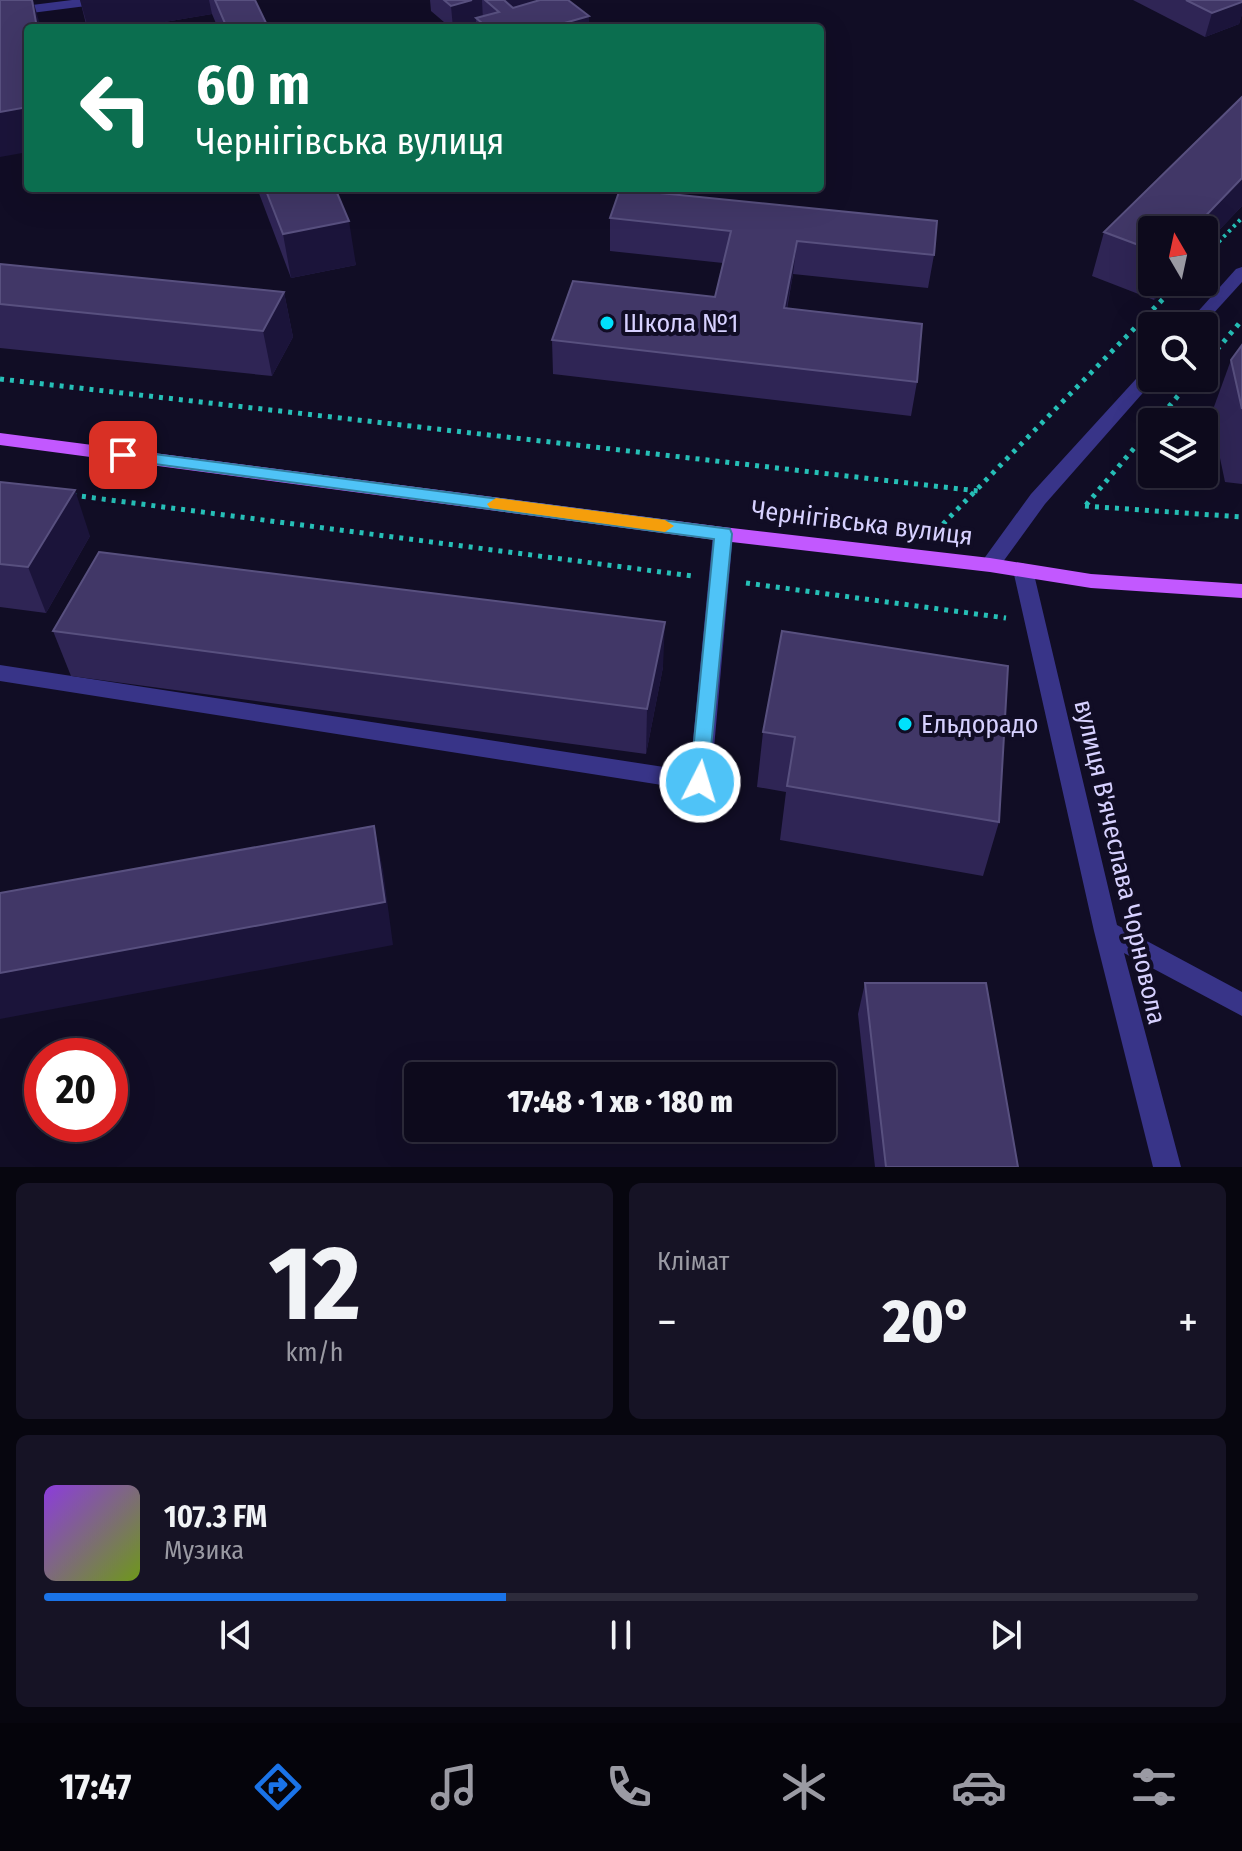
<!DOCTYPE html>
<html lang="uk">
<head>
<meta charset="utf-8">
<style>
  body { margin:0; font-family:"Fira Sans Condensed",sans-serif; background:#161325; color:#f1f3f6; height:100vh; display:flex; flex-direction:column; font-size:30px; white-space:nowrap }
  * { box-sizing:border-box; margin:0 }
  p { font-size:26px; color:#9a9aa3 }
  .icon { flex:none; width:44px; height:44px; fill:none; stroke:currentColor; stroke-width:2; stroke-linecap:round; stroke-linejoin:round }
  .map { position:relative; height:1167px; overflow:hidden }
  .panel { display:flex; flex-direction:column; gap:16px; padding:16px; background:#07060f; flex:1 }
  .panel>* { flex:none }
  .hud { position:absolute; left:24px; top:24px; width:800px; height:168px; border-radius:8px; box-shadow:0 8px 32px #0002,0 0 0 2px #2d2b3b; background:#0b6e4f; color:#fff; overflow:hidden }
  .needle { width:52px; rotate:351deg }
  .controls { position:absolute; left:1138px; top:216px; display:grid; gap:16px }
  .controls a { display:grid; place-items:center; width:80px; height:80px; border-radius:8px; background:#0d0a1c; box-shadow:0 8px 32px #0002,0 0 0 2px #2d2b3b; font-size:40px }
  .speed { position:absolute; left:24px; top:1038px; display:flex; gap:16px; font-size:40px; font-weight:700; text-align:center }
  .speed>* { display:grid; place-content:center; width:104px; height:104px; border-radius:50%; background:#0d0a1c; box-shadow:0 8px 32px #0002,0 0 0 2px #2d2b3b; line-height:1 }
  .speed .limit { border:12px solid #d22; background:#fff; color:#111 }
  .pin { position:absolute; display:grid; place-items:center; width:68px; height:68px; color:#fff; margin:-34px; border-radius:16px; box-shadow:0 4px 12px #0006 }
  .me { position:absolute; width:88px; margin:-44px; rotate:5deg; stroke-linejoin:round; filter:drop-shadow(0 0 6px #0008) }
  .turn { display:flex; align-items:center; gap:28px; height:168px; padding:0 40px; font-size:36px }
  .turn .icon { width:104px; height:104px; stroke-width:2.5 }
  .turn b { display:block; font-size:56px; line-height:68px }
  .big { font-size:60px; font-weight:800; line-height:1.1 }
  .panel .tile { flex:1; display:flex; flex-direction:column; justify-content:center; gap:12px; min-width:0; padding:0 28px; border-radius:12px; background:#161325 }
  .panel .dial { align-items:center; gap:0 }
  .dial b { font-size:104px; line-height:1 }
  .song { display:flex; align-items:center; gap:24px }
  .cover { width:96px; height:96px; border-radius:12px; background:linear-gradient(135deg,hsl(270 70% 55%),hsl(80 70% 35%)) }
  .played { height:8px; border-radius:4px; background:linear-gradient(90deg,#1a73e8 40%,#2d2b3b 40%) }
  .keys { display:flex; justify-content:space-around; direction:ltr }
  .heat { display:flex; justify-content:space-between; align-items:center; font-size:44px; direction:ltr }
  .panel .tiles { flex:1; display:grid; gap:16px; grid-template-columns:1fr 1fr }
  .tile:last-child { grid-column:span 2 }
  .trip { position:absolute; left:404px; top:1062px; width:432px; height:80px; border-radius:8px; background:#0d0a1c; box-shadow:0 8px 32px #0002,0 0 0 2px #2d2b3b; font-weight:800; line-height:80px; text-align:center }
  .menu { display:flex; height:128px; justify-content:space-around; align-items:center; background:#05040b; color:#9a9aa3 }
  .menu .icon { width:56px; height:56px }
  .menu .selected { color:#1a73e8 }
  .menu b { font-size:36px; color:#f1f3f6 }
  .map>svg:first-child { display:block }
</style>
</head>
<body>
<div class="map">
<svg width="1242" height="1167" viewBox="0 0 1242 1167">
  <rect width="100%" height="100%" fill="#110d25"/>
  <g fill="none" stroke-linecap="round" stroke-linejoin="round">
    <g stroke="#26bfb7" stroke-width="4" stroke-dasharray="3 4" stroke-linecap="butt">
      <polyline points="1204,257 1242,218"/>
      <polyline points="1167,296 1180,282"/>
    </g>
    <g stroke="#26bfb7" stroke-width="5" stroke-dasharray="4 6" stroke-linecap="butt">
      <polyline points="1204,365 1242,320"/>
      <polyline points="0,379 978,491"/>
      <polyline points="1156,422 1193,378"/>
      <polyline points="72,495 692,576"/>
      <polyline points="1086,505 1152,427"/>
      <polyline points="1085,506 1242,517"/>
      <polyline points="943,524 1168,294"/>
      <polyline points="746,583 1006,618"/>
    </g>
    <polygon fill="#383488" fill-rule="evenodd" points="723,527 733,534 711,782 708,788 700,791 0,681 0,665 690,771 713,534"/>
    <g fill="#383488" fill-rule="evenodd">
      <polygon points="72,0 108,0 102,4 0,17 0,9"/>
      <polygon points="1242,267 1242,282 1202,326 1185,326 1236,269"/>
      <polygon points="1152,367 1152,378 1156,378 1045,504 997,570 983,570 980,565 983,560 1031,494 1146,368"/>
      <polygon points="1023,563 1033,570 1117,925 1242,992 1242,1016 1124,953 1181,1167 1153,1167 1094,931 1013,570"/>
    </g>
    <polygon fill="#c258ff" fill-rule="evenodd" points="0,433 723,527 990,558 1091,574 1242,584 1242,598 1091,588 990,572 723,541 0,445"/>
  </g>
  <g fill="#2f2555">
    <polygon points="80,0 255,0 268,28 218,28 212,14 129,28 87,28"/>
    <polygon points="430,0 568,0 589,16 589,28 476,28 476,23 458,28 451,28 431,11"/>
    <polygon points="1133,0 1242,0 1242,14 1239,24 1205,37"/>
    <polygon points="257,188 335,188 356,265 291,278"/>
    <polygon points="620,189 934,255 928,288 793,274 787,309 917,382 911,416 553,374 552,340 715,297 723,263 610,251 610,218"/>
    <polygon points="1242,206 1204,246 1204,230 1152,230 1152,282 1171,282 1154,300 1092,276 1104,232"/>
    <polygon points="0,264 284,292 293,337 272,376 0,348"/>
    <polygon points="1242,345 1242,484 1225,482 1211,415 1231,360"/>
    <polygon points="0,482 90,536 46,613 0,607"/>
    <polygon points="53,631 663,667 646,754 71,676"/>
    <polygon points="782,631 999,822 983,876 780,840 786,792 757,787 763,732"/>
    <polygon points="865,983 1018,1167 875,1167 858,1014"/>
  </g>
  <g fill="#1b143a">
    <polygon points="32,0 33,0 41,28 37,28"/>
    <polygon points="80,0 209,0 212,14 129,28 88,28"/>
    <polygon points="472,0 482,0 483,21 476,18 476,23 458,28 453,28 451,6"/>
    <polygon points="496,0 557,0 500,16"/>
    <polygon points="1242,2 1242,14 1239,24 1205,37 1212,13"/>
    <polygon points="589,16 589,28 547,28"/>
    <polygon points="28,107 28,152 0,157 0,112"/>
    <polygon points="1242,178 1242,206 1204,246 1204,230 1192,230"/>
    <polygon points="349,221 356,265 291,278 283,234"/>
    <polygon points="797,241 793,274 780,342 784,308"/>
    <polygon points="1159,282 1171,282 1154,300"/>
    <polygon points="284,292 293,337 272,376 263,331"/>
    <polygon points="75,490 90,536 46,613 28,567"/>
    <polygon points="665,622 663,667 646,754 647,709"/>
    <polygon points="374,826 383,870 393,945 0,1019 0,973"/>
  </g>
  <g fill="#413767" stroke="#58507f" stroke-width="2">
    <polygon points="0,0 32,0 37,28 28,28 28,107 0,112"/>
    <polygon points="215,0 255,0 268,27 227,28"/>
    <polygon points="444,0 472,0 451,6"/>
    <polygon points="485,0 504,0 513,8 540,0 568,0 589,16 547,28 488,28 476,18 499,12"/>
    <polygon points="1186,0 1242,0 1242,2 1212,13"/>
    <polygon points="1242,97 1242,178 1192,230 1152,230 1152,250 1104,232"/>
    <polygon points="265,188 335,188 349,221 283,234"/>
    <polygon points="620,189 937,221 934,255 797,241 784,308 922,324 917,382 552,340 573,281 715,297 731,231 610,218"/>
    <polygon points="0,264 284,292 263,331 0,304"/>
    <polygon points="1242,345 1242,409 1231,360"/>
    <polygon points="0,482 75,490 28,567 0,564"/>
    <polygon points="99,552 665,622 647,709 53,631"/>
    <polygon points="782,631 1008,666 999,822 787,786 795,737 763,732"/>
    <polygon points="374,826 385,902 0,973 0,893"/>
    <polygon points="865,983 986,983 1018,1167 886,1167"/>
  </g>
  <polygon fill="#4fc3f7" stroke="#337fa1" stroke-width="2" points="123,450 730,529 732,534 707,788 700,790 690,782 714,539 117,459 117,451"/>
  <polygon fill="#f59e0b" points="496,498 665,520 674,526 665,532 490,508 487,504"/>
  <g fill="#00e1fc" stroke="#110d25" stroke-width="3">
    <circle cx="607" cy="323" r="8"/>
    <circle cx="905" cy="724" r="8"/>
  </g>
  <g text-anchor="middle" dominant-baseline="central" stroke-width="8" stroke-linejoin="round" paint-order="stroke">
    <g font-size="26" fill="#d7d1ff" stroke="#110d25" text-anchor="start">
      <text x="623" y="323">Школа №1</text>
      <text x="921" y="724">Ельдорадо</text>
    </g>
    <g font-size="26" fill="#d7d1ff" stroke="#110d25">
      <text transform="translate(862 523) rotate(7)">Чернігівська вулиця</text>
      <text transform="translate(1120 862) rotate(77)">вулиця В'ячеслава Чорновола</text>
    </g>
  </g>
</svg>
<div class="controls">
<a><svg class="needle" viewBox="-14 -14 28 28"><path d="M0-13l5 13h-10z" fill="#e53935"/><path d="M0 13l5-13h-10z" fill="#9a9aa3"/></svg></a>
<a><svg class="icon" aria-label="search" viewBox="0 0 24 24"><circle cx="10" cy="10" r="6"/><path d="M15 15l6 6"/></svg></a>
<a><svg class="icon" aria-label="layers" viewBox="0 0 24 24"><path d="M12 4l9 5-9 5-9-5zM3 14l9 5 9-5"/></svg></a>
</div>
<div class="speed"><div class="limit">20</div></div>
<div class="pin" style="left:123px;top:455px;background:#d93025"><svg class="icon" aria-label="arrive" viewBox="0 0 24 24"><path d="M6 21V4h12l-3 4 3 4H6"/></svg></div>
<svg class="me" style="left:700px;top:782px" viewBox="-20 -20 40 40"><circle r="17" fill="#4fc3f7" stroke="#fff" stroke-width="3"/><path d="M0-11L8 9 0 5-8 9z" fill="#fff"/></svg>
<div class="trip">17:48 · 1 хв · 180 m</div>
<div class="hud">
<div class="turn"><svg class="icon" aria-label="left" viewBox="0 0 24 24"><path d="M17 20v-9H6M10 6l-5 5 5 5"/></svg><div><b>60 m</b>Чернігівська вулиця</div></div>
</div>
</div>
<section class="panel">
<div class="tiles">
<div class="tile dial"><b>12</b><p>km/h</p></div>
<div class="tile"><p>Клімат</p>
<div class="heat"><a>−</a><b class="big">20°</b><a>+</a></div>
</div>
<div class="tile">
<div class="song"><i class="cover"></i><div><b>107.3 FM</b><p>Музика</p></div></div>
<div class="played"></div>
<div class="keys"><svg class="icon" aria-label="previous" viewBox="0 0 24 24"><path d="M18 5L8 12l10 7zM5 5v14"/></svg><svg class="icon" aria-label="pause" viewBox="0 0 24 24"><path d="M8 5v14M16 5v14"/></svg><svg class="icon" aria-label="next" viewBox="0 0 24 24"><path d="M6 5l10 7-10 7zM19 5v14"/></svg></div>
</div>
</div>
</section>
<nav class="menu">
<b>17:47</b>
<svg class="icon selected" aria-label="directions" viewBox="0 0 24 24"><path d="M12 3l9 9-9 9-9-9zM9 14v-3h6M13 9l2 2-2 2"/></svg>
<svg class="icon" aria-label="music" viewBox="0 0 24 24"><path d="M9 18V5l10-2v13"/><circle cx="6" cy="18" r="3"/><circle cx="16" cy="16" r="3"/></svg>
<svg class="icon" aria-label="phone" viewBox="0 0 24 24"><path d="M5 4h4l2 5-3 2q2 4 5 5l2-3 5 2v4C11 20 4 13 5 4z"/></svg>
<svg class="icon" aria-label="climate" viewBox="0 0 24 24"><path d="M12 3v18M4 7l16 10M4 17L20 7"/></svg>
<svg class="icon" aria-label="car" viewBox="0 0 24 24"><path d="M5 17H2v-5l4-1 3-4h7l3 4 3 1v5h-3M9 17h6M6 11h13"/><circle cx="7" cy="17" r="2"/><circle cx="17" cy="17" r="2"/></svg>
<svg class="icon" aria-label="filters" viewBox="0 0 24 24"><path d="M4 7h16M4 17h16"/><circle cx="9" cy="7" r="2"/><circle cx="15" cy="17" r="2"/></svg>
</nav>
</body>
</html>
